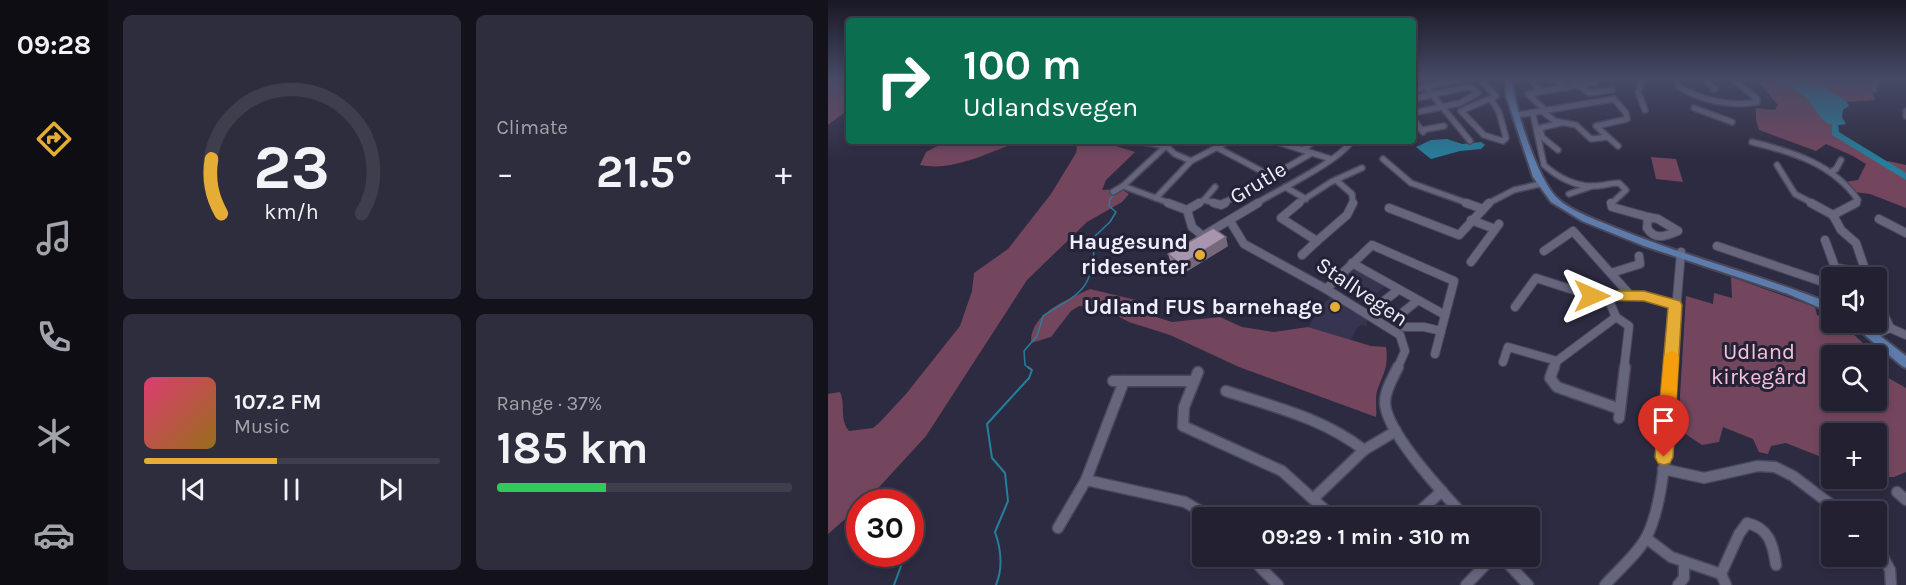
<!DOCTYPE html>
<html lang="en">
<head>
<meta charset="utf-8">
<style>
  body { margin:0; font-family:Karla,sans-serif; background:#2e2d3d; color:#f1f3f6; height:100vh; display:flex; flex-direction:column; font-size:22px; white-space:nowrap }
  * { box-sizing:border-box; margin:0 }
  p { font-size:20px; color:#a2a3ab }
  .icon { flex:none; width:33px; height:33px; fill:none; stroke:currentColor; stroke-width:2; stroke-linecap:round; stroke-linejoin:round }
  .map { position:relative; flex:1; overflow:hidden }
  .side { display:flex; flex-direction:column; gap:15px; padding:15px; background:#13121b; width:720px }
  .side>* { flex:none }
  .banner { position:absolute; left:18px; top:18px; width:570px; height:126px; border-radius:6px; box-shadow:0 3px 9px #0003,0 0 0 2px #3f3e4d; background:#0b6e4f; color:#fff; overflow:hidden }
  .buttons { position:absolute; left:993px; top:267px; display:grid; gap:12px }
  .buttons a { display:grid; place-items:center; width:66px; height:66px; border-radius:6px; background:#222031; box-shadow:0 3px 9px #0003,0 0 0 2px #3f3e4d; font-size:30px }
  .speed { position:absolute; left:18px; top:489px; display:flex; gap:12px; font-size:30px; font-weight:700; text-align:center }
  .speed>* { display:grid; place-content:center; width:78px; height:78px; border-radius:50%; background:#222031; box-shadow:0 3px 9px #0003,0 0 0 2px #3f3e4d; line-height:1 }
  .speed .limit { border:9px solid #d22; background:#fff; color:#111 }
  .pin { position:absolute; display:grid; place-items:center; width:51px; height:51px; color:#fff; margin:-62px -26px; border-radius:50% 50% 50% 0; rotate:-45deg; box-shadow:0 0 6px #0007 }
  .pin .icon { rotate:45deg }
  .me { position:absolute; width:66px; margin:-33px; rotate:90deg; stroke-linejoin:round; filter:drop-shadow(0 0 4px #0008) }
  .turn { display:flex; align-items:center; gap:21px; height:126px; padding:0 18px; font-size:27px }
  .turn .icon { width:78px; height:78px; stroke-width:2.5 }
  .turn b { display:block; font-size:42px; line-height:51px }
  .big { font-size:45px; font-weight:700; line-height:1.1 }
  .side .card { flex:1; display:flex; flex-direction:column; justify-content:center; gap:9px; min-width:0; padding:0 21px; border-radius:9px; background:#2e2d3d }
  .side .dial { align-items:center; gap:0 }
  .dial svg { height:156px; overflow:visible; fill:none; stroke:#3f3e4d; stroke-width:7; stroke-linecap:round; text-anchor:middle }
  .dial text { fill:#f1f3f6; stroke:none }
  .song { display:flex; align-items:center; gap:18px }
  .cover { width:72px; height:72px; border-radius:9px; background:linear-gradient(135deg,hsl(340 70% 55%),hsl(40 70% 35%)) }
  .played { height:6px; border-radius:3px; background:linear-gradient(90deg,#e5ad35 45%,#3f3e4d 45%) }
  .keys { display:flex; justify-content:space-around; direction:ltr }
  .heat { display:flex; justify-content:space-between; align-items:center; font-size:33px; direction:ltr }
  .charge { height:9px; border-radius:4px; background:linear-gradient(90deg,#34c759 37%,#3f3e4d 0) }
  .side .tiles { flex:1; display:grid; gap:15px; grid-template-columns:repeat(2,1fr) }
  .trip { position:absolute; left:364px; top:507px; width:348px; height:60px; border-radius:6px; background:#222031; box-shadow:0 3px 9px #0003,0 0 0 2px #3f3e4d; font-weight:700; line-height:60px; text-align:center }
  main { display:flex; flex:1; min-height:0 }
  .tab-bar { display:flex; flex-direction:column; width:108px; justify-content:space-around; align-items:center; background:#0e0d14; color:#a2a3ab }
  .tab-bar .icon { width:42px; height:42px }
  .tab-bar .selected { color:#e5ad35 }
  .tab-bar b { font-size:27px; color:#f1f3f6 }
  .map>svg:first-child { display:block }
</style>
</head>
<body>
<main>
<nav class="tab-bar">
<b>09:28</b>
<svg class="icon selected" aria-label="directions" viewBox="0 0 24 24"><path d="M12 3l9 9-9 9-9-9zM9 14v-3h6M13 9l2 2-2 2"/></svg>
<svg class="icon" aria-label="music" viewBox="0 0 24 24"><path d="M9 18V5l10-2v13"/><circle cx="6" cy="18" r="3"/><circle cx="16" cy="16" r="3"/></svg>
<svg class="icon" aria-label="phone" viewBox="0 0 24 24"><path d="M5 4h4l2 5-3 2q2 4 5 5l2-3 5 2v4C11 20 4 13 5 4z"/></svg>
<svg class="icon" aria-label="climate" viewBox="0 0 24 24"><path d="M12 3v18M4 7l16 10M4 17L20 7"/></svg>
<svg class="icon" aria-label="car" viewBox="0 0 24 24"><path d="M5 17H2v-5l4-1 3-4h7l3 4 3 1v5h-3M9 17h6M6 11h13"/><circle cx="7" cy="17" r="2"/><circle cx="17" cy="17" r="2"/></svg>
</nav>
<section class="side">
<div class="tiles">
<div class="card dial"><svg viewBox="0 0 100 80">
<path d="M14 69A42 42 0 1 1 86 69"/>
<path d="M14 69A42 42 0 0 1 9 41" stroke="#e5ad35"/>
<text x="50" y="56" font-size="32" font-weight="700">23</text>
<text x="50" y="72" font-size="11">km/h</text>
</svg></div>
<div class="card"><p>Climate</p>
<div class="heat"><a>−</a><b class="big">21.5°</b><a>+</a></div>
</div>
<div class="card">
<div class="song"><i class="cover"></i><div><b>107.2 FM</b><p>Music</p></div></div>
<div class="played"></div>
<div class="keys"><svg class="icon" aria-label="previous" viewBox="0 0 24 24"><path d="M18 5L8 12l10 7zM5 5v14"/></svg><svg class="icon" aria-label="pause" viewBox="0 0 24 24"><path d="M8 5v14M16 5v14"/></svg><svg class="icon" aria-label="next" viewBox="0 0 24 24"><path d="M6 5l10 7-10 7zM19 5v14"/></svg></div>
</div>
<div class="card"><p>Range · 37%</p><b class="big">185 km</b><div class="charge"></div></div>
</div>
</section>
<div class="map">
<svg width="1078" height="585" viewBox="0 0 1078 585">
  <rect width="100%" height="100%" fill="#2d2b41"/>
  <g fill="#363450">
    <polygon points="527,267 558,286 538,301 508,282 521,268"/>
    <polygon points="502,296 539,318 539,327 534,325 529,327 523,340 480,327"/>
  </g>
  <g fill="#74465d">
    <polygon points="0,79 21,79 21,109 0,125"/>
    <path d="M928,79C946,79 967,87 980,100C992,112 989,119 1007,125L1008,133L1058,163L1060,161L1078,165V208L1042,194L1027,192L1017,182L1030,180L1038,164L1025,156L998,144L988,151L931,130L928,120V108L947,110L950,105Z"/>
    <polygon points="982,79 1031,79 1045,85 1044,91 1047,100 1019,102"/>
    <path d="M119,141H194C162,151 127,172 92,165L98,152Z"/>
    <path d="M242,141H288L281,144L307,152L278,180L274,190L293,189L301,194L294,202L259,222L199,280L98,436L42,497L36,502H32L31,507L0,534V394L12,392C18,405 11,419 21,431L45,428L52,422L78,394L132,326L144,291L146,273L180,249L223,194L248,153L249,147Z"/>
    <polygon points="823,157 848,159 855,182 828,179"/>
    <polygon points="903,277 987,307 989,315 1003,318 1004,322 1013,323 1046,353 1048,355 1004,356 1004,400 1048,400 1049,356 1057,376 1078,388 1078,472 1066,477 1049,477 1048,434 1004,434 1003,457 1001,460 958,443 943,446 940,454 931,452 925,439 895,427 891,442 874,445 850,429 858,296 885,304 886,293 904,298"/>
    <path d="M262,289L312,301L325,316L344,322L392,317L414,327L446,332L480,327L543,346L558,347C561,367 555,374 549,391C547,399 549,409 548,417L411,367L342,335L301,322L272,307L251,306L243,311L223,337L203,343C202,313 239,300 262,289Z"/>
  </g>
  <g fill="#257f9c">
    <path d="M944,79H982L1018,101L1021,106L1015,110L1014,117L1018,124C989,130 992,107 974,95C965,88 954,84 944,79Z"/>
    <polygon points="619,139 634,144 653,142 657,145 653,149 632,151 603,159 588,147 603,140"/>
  </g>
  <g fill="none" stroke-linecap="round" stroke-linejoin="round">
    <g stroke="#257f9c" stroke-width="1.5">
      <polyline points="305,173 317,163"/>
      <path d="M202,369L197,365L196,351L209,336L215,316C259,289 264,289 267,236L282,222L288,212L281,206L282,199L288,193"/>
    </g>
    <g stroke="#257f9c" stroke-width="2">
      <polyline points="66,585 73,566"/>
      <path d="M168,585C175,568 173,549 167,532L180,501L177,473L164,458L159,424L201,378L204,370L200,367"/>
    </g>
    <polygon fill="#257f9c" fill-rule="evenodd" points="1004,123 1010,123 1011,132 1078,173 1078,180 1004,135"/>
    <g stroke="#49485b" stroke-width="8">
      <g id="minor-far2">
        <polyline points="652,79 668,96 633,111 656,135 675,141 678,138 671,112 663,99"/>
        <polyline points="703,79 712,91"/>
        <polyline points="726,79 738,88"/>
        <polyline points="742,79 761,93 784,90"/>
        <polyline points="815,79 810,92 817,110"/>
        <path d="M848,79L851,87C873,100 903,107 929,102V99L905,79"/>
        <polyline points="878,79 886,89"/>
        <polyline points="598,87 642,141"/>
        <polyline points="585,89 635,79"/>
        <polyline points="1046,89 1048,79"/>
        <polyline points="700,94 768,82"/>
        <polyline points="700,94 718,111"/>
        <polyline points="585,99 639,87 645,88 650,93 632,103 585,113"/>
        <polyline points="866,108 904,122"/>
        <polyline points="1078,111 1078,116"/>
        <polyline points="715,112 727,121 748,125 763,139 780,137"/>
        <path d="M705,114L716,165C729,177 748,187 766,186C775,186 782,183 791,183L798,190L783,204"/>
        <polyline points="689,115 786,99 798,113 799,119 768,126 790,146"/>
        <polyline points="585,119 595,132"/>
        <polyline points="594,130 616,126"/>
        <polyline points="309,141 338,146 295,186 344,204"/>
        <polyline points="446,141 503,159"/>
        <path d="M924,142C965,152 1005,164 1030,200L1027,204"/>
        <polyline points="388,147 443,176"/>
        <polyline points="475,150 486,141"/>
        <polyline points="730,150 714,137 712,128 733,123"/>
        <polyline points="555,159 583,183 642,204"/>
        <polyline points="363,161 401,141"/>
        <polyline points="949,165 967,194 986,204"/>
        <polyline points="1003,172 1008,169 1013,160"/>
        <polyline points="508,180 524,194 525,204"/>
        <polyline points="457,187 478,199"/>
        <polyline points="285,192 295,186"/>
        <polyline points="741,194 765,186"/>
        <polyline points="328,198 363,161 347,154 338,146"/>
        <polyline points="376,200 391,204"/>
        <polyline points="369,204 376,200 387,187"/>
        <polyline points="394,204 484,153"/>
        <path d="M427,204C452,189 508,163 524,141"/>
        <polyline points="469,204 503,182 534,168"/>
        <polyline points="659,204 686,190 712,184"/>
      </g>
    </g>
    <g stroke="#49485b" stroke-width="10">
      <g id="minor-far1">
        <polyline points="340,203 359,210 364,227 375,236"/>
        <polyline points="386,203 393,205 397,203"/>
        <polyline points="471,203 453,218 489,241 519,215 525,203"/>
        <polyline points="638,203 652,208"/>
        <polyline points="783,203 784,207 820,217"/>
        <polyline points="983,203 1005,215"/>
        <polyline points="561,208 631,235 661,203"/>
        <polyline points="359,210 371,203"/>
        <polyline points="1005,215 1028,203"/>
        <polyline points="1005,215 1013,230 1028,243 1040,278"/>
        <path d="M820,217L830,219L850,231C838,236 827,241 819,228Z"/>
        <polyline points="1051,219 1078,233"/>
        <polyline points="643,220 667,229"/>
        <polyline points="402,221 416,244 498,289 572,335 577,351 569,369"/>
        <polyline points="378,234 430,203"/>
        <polyline points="997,240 1011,278"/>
        <polyline points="889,246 1004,285"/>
        <polyline points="716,251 745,231 802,295"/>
        <polyline points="474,255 489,241"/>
        <polyline points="643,262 671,224"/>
        <polyline points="524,263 617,315"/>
        <polyline points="1008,268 1039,273"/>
        <polyline points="783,273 812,264 811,256"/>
        <polyline points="498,289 544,245 626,281 607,354"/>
        <polyline points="780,298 788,317 801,326 796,369"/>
        <polyline points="556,301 570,290"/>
        <polyline points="687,307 708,278 764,296 816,296 847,305"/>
        <polyline points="574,313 589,301"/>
        <polyline points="576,327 596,327 613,331"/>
        <polyline points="1062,328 1078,335"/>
        <polyline points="1044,336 1062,328 1048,296"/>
        <polyline points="675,362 680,347 729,361"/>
        <polyline points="726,369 729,361 788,317"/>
        <polyline points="843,369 853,252"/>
      </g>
    </g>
    <g stroke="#49485b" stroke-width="13">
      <g id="minor">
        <path d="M570,367C565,378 557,390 557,402C557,432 617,495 638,518"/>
        <polyline points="726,367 722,378 729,387 792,409"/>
        <polyline points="370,372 356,407 355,426 454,471 506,518"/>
        <polyline points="285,381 364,381"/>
        <path d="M398,391C446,407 495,418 536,450"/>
        <polyline points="791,418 797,367"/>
        <polyline points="835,469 876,478 930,466 947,467 965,476 1013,512"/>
        <polyline points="258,480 357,502 384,518"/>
        <polyline points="1069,492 1078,500"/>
        <polyline points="486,498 536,450 568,431"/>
        <polyline points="584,518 614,491"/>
        <polyline points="230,528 258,480 296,381"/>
        <path d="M818,538L843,557L893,574L911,534L919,523C941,528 945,544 948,565"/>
        <polyline points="1048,544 1062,570 1063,585"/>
        <polyline points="421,556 450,585"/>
        <polyline points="673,556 700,585"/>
        <polyline points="893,574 898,585"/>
        <polyline points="638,585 666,556"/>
        <path d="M777,585C790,570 810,554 819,536C839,496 840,413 843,367"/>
        <polyline points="850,585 856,578 856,562"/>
      </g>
    </g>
    <g stroke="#49485b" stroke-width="4">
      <g id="major">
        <path d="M678,79H684C686,107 709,177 728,197C743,212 774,222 793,230C862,258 935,276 1004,304V313L960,294L816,246L754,221L723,202L705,177L678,96Z"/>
        <polygon points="1021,322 1034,322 1078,356 1078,368 1074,366"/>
      </g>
    </g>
    <use href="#minor-far2" stroke="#66657e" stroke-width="5"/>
    <use href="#minor-far1" stroke="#66657e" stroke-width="8"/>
    <use href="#minor" stroke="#66657e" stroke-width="10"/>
    <use href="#major" fill="#5d7bab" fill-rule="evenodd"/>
  </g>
  <polygon fill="#908095" points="400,246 356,273 343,263 340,254"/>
  <polygon fill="#756879" points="398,237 400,246 356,273 353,265"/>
  <polygon fill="#a795ad" stroke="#756879" stroke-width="1.5" points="385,228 398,237 353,265 340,254"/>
  <linearGradient id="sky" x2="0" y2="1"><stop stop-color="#191824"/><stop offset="0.49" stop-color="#464a65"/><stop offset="1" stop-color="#464a65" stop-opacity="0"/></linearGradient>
  <rect width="1078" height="161" fill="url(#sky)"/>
  <polygon fill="#e5ad35" stroke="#957022" stroke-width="1.5" points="764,291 816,291 852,301 854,305 845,457 842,463 836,465 830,463 827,457 840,308 816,301 759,300 757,296 759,293"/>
  <polygon fill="#f59e0b" points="844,351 849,353 851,357 848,405 846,410 840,412 835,410 832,405 836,357 838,353"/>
  <g fill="#e5ad35" stroke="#232237" stroke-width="2">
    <circle cx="372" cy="255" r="6"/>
    <circle cx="507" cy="307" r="6"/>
  </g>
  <g text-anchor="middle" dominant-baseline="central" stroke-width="6" stroke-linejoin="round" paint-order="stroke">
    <g font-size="22" fill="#eeeefd" stroke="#232237">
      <text transform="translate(430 183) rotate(-31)">Grutle</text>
      <text transform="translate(534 292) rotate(34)">Stallvegen</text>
    </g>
    <g font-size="22" font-weight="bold" fill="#eeeefd" stroke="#232237" text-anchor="end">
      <text x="360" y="242">Haugesund<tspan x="360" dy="25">ridesenter</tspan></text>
      <text x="495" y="307">Udland FUS barnehage</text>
    </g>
    <g font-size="22" fill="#f9c0da" stroke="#232237">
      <text x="931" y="352">Udland<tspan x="931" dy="25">kirkegård</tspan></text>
    </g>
  </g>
</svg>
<div class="buttons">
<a><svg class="icon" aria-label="sound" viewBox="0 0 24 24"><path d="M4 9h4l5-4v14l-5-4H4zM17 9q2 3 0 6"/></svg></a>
<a><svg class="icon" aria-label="search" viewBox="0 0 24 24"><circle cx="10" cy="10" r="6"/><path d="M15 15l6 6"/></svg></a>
<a>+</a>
<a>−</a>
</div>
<div class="speed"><div class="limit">30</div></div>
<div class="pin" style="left:836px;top:457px;background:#d93025"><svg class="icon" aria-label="arrive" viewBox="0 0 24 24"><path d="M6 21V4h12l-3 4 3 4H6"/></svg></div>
<svg class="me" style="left:764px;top:296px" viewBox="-20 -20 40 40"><path d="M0-17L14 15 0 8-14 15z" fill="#e5ad35" stroke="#fff" stroke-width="4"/></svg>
<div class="trip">09:29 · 1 min · 310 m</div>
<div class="banner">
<div class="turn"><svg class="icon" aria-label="right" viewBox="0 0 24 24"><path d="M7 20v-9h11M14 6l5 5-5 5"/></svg><div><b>100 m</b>Udlandsvegen</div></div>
</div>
</div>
</main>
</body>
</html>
